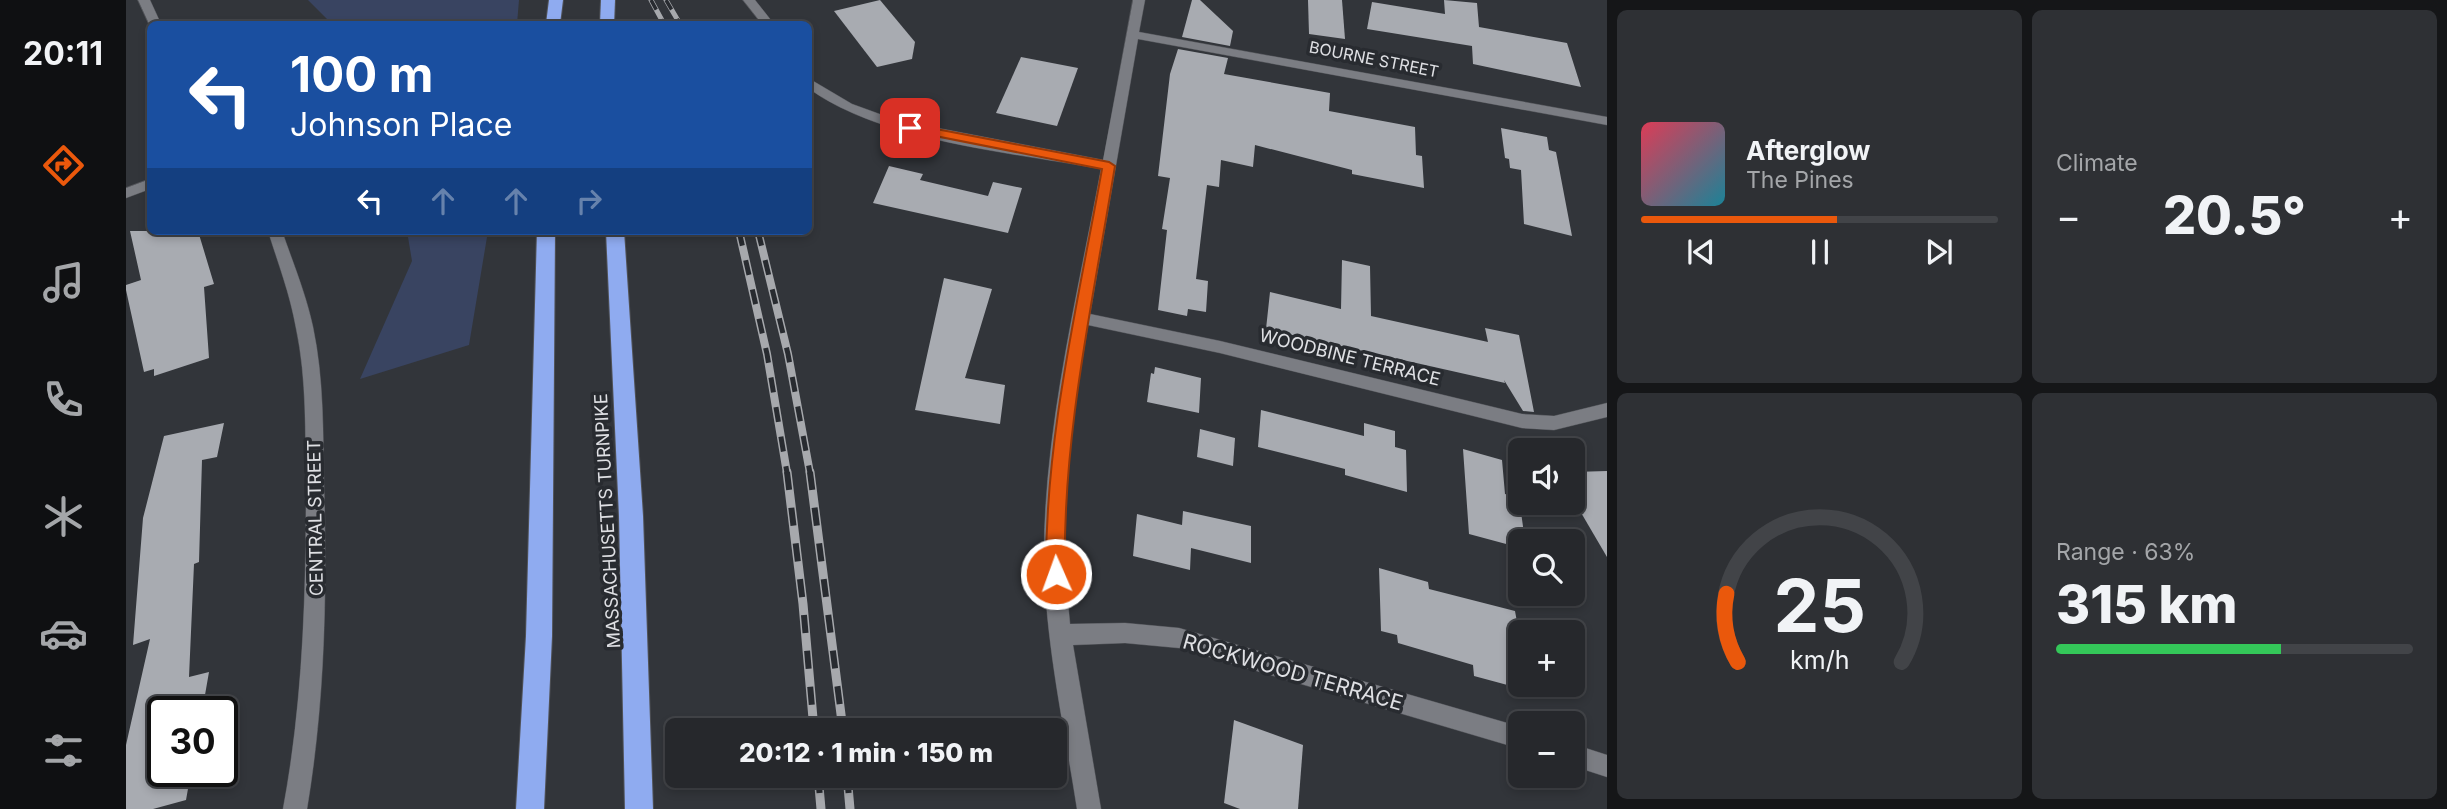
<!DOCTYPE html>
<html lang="en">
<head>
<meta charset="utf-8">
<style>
  body { margin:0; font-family:Inter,sans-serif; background:#2e3034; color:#f1f3f6; height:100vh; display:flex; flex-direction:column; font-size:26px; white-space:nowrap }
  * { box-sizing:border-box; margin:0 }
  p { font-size:23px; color:#a4a6a9 }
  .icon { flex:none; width:38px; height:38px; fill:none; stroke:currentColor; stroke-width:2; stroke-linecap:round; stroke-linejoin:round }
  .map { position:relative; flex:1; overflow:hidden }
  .details { display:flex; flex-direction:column; gap:10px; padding:10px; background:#151618; width:840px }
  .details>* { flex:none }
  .top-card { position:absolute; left:21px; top:21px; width:665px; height:214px; border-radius:10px; box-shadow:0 4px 10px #0003,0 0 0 2px #424448; background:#1a4fa0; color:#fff; overflow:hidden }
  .buttons { position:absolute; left:1382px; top:438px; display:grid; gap:14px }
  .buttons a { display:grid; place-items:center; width:77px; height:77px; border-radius:10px; background:#26282c; box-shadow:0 4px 10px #0003,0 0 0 2px #424448; font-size:35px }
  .speed { position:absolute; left:21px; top:696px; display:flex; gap:14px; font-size:35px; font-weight:700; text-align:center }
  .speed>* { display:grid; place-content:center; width:91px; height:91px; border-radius:50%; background:#26282c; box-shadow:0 4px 10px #0003,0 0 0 2px #424448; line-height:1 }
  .speed .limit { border:4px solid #111; border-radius:10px; background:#fff; color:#111 }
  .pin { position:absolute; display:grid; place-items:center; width:60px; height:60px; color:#fff; margin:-30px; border-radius:14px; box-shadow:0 4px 10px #0006 }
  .me { position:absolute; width:77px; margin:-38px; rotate:358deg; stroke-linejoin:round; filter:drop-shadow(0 0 5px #0008) }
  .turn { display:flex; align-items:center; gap:24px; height:147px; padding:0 28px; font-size:32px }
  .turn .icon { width:91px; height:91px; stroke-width:2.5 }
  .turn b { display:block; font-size:49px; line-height:60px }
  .lanes { display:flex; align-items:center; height:66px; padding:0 28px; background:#0003; justify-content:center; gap:35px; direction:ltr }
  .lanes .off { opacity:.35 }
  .big { font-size:52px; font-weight:800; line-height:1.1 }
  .details .card { flex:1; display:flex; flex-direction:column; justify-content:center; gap:10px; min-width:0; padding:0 24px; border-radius:10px; background:#2e3034 }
  .details .dial { align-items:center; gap:0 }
  .dial svg { height:182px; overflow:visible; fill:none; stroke:#424448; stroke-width:7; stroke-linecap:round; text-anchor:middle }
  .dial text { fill:#f1f3f6; stroke:none }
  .song { display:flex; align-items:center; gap:21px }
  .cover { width:84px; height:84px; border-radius:10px; background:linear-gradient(135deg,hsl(350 70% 55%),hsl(190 70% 35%)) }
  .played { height:7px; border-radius:4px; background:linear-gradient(90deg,#ea580c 55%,#424448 55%) }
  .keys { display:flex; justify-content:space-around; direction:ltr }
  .heat { display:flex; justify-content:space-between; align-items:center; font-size:38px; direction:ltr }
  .charge { height:10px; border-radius:5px; background:linear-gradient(90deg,#34c759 63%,#424448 0) }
  .details .tiles { flex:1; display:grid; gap:10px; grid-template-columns:repeat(2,1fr) }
  .trip { position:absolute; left:539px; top:718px; width:402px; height:70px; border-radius:10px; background:#26282c; box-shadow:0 4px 10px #0003,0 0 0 2px #424448; font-weight:800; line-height:70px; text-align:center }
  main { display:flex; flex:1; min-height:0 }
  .dock { display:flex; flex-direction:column; width:126px; justify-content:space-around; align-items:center; background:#0f1012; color:#a4a6a9 }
  .dock .icon { width:49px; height:49px }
  .dock .selected { color:#ea580c }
  .dock b { font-size:32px; color:#f1f3f6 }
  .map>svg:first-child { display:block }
</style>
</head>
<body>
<main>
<nav class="dock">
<b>20:11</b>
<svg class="icon selected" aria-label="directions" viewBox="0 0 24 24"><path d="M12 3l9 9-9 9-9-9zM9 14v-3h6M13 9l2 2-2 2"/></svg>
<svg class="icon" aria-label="music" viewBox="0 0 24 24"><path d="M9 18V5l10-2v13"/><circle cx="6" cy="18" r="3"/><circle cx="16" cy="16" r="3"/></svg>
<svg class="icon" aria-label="phone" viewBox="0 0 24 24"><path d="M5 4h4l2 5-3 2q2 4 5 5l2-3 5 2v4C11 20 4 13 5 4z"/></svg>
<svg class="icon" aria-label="climate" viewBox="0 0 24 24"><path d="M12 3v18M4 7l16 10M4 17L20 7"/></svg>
<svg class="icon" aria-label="car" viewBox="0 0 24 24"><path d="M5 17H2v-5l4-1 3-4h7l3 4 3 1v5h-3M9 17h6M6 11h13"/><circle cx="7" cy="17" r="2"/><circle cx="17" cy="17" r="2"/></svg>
<svg class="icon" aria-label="filters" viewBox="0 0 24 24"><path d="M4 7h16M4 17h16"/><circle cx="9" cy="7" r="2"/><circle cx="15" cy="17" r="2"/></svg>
</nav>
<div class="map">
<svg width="1481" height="809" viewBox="0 0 1481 809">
  <rect width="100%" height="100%" fill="#32353a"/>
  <g fill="#394461">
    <polygon points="182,0 393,0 391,24 206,24"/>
    <polygon points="281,231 362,231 343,345 234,379 286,261"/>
  </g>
  <g fill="#a8abb1">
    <polygon points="754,0 789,42 786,59 751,67 708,11"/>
    <polygon points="1066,0 1074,0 1107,31 1104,46 1056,37"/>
    <polygon points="1182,0 1216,0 1219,39 1183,34"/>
    <polygon points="1318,0 1351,3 1353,27 1441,43 1455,87 1347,64 1346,46 1241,29 1246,2 1319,14"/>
    <polygon points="1052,49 1102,58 1098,74 1204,93 1203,111 1289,127 1290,155 1296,156 1298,188 1226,174 1226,170 1129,145 1127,167 1095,160 1093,187 1081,185 1070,279 1082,281 1080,312 1062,309 1061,316 1032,310 1041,230 1036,229 1044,178 1032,176 1044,74"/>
    <polygon points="895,57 952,68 931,126 870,113"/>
    <polygon points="1375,128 1421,137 1423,150 1430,152 1446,236 1398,224 1395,170 1384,168 1383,159 1379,158"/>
    <polygon points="763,166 797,174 794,180 862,196 867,182 896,188 882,233 747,203"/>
    <polygon points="4,231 72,231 88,284 78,287 83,358 28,376 28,369 18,372 0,290 0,285 15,280"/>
    <polygon points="1216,260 1244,266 1245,316 1362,342 1359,328 1393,335 1408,412 1397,411 1378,380 1379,383 1140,329 1144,292 1215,309"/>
    <polygon points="818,278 866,289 839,378 879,385 874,424 789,410"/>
    <polygon points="1029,367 1075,378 1073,413 1021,402 1025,373 1028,374"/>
    <polygon points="1135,410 1238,436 1238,423 1269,431 1269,447 1280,450 1281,492 1219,475 1219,469 1132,447"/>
    <polygon points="98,423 91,457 76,460 73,562 68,564 63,677 83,672 76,712 37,712 37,772 65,772 60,800 27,809 0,809 0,745 24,639 7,645 17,518 38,436"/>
    <polygon points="1074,429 1109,438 1107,466 1071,457"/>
    <polygon points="1337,449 1376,460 1379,494 1387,496 1388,513 1395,512 1399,541 1395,541 1395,548 1343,534"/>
    <polygon points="1481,471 1481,557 1447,499 1447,472"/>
    <polygon points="1057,511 1125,526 1125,563 1065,548 1064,570 1007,556 1011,514 1056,525"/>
    <polygon points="1253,568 1302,582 1303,589 1389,611 1395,644 1395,684 1402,684 1404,691 1348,676 1347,665 1272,643 1271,635 1255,631"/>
    <polygon points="1108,720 1177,745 1172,809 1114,809 1098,803"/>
  </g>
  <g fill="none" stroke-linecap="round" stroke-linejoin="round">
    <g stroke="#515358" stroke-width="1">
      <g id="street">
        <polygon points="12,0 24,0 35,24 24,26"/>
        <polygon points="617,0 629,0 648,24 636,24"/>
        <path d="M1007,0H1019L1013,32L1481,117V125L1012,39L964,314L1094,341L1396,414L1428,416L1481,403V417L1428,430L1396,428L1094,353L962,325C950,396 935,484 938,555C939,578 942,601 944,624L999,623L1053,628L1395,727V749L1053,648L999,643L947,645L975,809H951C938,725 918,637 918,551C919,425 952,293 975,169C886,152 756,142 682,88V78L726,104L770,120L977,160Z"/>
        <polygon points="24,179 24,189 0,198 0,188"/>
        <path d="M142,231H156C167,263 180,294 187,327C198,379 197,433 198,486C201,595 199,701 181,809H157C177,702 180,595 180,486C179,434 181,380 170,328C164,294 152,263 142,231Z"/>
        <polygon points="1447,744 1481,755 1481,777 1447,766"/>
      </g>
    </g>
    <g stroke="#515358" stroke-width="2">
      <g id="highway">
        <polygon points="423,0 437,0 434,24 420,24"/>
        <polygon points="475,0 489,0 488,24 474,24"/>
        <polygon points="411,231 429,231 426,636 418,809 390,809 400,636"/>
        <polygon points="480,231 498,231 517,516 527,809 499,809 493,516"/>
      </g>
    </g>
    <use href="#street" fill="#7b7d83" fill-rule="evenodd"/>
    <use href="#highway" fill="#8fabf0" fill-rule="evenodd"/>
    <g stroke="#a7a9ad" stroke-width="5">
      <g id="rail-far2">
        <polyline points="525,0 538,24"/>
        <polyline points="540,0 554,24"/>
      </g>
    </g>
    <g stroke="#a7a9ad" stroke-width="8">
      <g id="rail-far1">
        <polyline points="613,231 641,354 661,473"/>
        <polyline points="632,231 662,354 684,473"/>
      </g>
    </g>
    <g stroke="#a7a9ad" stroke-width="9">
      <g id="rail">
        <polyline points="661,472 677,604 688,730"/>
        <polyline points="684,472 717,730"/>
        <polyline points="692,775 695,809"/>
        <polyline points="721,775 724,809"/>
      </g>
    </g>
    <use href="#rail-far2" stroke="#282b30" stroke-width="3.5" stroke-dasharray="11" stroke-linecap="butt"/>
    <use href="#rail-far1" stroke="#282b30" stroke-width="5" stroke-dasharray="15" stroke-linecap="butt"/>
    <use href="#rail" stroke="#282b30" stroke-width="6" stroke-dasharray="18" stroke-linecap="butt"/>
  </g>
  <path fill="#ea580c" stroke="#983908" stroke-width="2" d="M784,124L983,162L989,166C967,301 936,437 939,574L936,580L930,583L923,580L920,574C919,437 952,303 976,169L779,130L778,128Z"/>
  <g text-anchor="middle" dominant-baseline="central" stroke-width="7" stroke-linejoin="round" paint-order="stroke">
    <g font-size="16" fill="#dfe0e4" stroke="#282b30">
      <text transform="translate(1248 59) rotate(11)">BOURNE STREET</text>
    </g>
    <g font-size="18" fill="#dfe0e4" stroke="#282b30">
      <text transform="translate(1224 357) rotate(14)">WOODBINE TERRACE</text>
      <text transform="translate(189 518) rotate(-91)">CENTRAL STREET</text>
      <text transform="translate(481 521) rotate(-93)">MASSACHUSETTS TURNPIKE</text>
    </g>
    <g font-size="21" fill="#dfe0e4" stroke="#282b30">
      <text transform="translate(1167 672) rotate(16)">ROCKWOOD TERRACE</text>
    </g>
  </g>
</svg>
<div class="buttons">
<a><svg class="icon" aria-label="sound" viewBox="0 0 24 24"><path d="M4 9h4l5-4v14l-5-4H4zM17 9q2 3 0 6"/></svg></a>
<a><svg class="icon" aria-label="search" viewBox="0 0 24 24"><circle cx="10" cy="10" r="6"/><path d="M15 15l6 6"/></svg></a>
<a>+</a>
<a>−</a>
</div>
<div class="speed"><div class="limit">30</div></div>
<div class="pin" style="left:784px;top:128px;background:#d93025"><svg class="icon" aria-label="arrive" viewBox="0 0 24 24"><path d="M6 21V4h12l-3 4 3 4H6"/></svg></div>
<svg class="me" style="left:930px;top:574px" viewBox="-20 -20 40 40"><circle r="17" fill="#ea580c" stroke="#fff" stroke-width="3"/><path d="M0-11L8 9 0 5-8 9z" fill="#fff"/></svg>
<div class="trip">20:12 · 1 min · 150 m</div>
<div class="top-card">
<div class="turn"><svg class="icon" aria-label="left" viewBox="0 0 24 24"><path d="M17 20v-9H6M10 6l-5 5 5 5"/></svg><div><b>100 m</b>Johnson Place</div></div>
<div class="lanes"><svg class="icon" aria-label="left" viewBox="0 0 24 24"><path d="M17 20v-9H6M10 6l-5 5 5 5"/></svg><svg class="icon off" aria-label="ahead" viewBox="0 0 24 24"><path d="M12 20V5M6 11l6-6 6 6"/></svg><svg class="icon off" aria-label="ahead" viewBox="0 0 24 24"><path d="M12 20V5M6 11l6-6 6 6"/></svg><svg class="icon off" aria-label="right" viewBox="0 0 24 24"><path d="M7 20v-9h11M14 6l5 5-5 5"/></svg></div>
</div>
</div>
<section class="details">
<div class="tiles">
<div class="card">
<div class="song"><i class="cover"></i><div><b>Afterglow</b><p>The Pines</p></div></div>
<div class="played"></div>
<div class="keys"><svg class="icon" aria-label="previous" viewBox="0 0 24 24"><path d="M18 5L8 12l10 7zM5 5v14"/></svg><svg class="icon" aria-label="pause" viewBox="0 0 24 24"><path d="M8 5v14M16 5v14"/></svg><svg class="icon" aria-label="next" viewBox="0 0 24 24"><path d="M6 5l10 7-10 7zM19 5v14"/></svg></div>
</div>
<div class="card"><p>Climate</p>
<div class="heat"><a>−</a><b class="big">20.5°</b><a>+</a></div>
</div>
<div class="card dial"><svg viewBox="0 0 100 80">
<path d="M14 69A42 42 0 1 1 86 69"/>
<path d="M14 69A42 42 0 0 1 9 39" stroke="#ea580c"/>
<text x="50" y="56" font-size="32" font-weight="700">25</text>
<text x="50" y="72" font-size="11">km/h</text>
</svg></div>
<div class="card"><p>Range · 63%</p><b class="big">315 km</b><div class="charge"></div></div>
</div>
</section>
</main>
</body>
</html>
